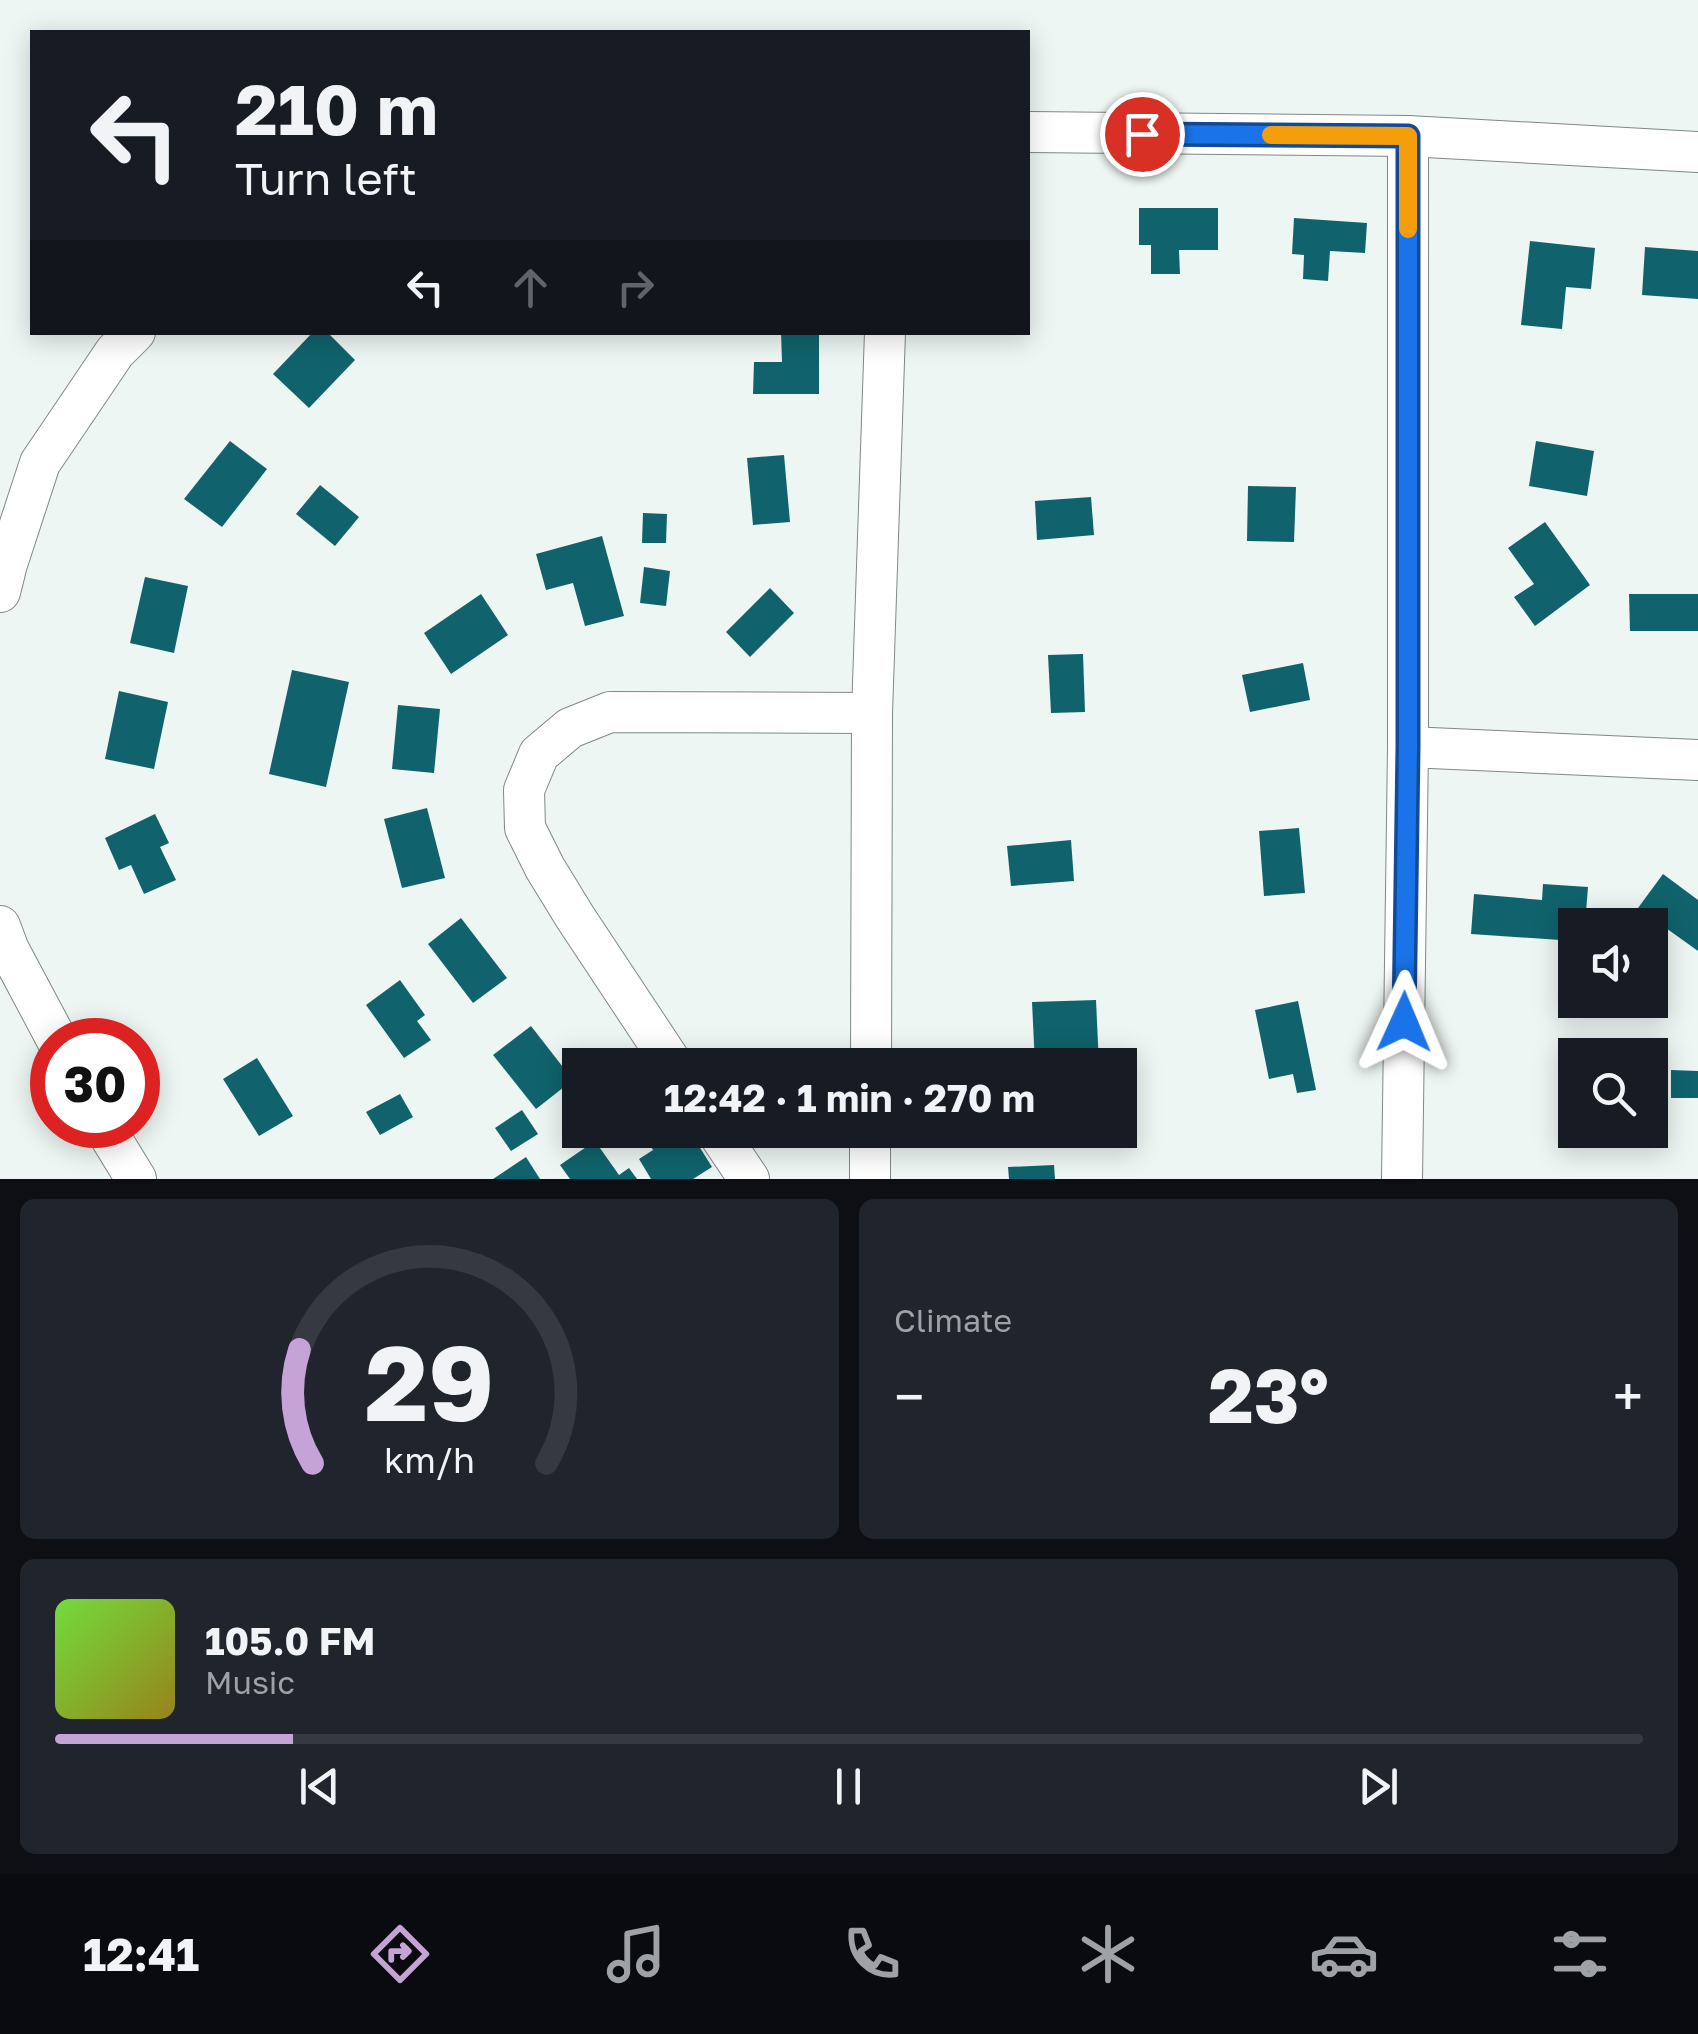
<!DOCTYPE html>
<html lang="en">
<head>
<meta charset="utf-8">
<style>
  body { margin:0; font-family:"Golos Text",sans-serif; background:#20242c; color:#f1f3f6; height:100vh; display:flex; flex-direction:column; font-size:38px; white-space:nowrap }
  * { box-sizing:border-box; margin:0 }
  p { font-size:32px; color:#9ea1a6 }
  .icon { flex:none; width:55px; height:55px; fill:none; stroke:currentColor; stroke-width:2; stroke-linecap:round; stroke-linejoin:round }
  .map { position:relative; height:1179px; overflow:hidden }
  .drawer { display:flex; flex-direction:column; gap:20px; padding:20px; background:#0d0f14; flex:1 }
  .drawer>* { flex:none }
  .banner { position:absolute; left:30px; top:30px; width:1000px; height:305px; border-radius:0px; box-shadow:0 5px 25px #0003; background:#171b24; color:#f1f3f6; overflow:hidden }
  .controls { position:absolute; left:1558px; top:908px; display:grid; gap:20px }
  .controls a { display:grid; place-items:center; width:110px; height:110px; border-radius:0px; background:#171b24; box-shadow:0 5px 25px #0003; font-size:50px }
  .speed { position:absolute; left:30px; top:1018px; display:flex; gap:20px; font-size:50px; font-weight:700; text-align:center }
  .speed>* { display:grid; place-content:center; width:130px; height:130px; border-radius:50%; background:#171b24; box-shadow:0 5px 25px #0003; line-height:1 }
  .speed .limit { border:15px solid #d22; background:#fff; color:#111 }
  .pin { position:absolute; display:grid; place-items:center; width:85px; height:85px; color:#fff; margin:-42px; border:5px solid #fff; border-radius:50%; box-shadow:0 2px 10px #0007 }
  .me { position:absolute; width:110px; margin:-55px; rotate:1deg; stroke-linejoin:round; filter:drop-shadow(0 0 8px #0008) }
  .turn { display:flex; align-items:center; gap:35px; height:210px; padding:0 40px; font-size:45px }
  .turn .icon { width:130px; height:130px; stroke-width:2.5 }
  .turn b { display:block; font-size:70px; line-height:85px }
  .lanes { display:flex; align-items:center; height:95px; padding:0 40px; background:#0003; justify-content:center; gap:50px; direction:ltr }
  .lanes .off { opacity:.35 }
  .big { font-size:75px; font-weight:700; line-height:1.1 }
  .drawer .card { flex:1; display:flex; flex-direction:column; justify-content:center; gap:15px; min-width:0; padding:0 35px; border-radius:15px; background:#20242c }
  .drawer .dial { align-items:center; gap:0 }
  .dial svg { height:260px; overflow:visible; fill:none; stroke:#363941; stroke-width:7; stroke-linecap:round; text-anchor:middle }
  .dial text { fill:#f1f3f6; stroke:none }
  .song { display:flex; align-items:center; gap:30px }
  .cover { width:120px; height:120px; border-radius:15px; background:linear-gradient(135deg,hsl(100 70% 55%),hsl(50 70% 35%)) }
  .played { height:10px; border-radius:5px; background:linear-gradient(90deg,#c6a3d7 15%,#363941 15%) }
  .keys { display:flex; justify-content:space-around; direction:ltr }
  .heat { display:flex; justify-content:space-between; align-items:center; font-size:55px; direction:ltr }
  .drawer .tiles { flex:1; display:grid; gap:20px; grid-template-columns:1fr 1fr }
  .card:last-child { grid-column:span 2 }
  .trip { position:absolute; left:562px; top:1048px; width:575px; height:100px; border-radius:0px; background:#171b24; box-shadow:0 5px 25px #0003; font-weight:700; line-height:100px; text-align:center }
  .tab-bar { display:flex; height:160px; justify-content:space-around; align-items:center; background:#090b0e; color:#9ea1a6 }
  .tab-bar .icon { width:70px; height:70px }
  .tab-bar .on { color:#c6a3d7 }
  .tab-bar b { font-size:45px; color:#f1f3f6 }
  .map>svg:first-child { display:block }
</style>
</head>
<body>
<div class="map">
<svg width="1698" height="1179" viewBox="0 0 1698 1179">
  <rect width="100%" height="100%" fill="#edf6f3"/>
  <g fill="#10636c">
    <polygon points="1139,208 1218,208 1218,250 1179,250 1180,274 1151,274 1151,245 1139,245"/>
    <polygon points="1294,218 1367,223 1365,253 1330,251 1328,281 1303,279 1304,255 1292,254"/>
    <polygon points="1530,241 1595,248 1591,289 1566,287 1562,329 1521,325"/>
    <polygon points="1645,247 1698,251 1698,299 1642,295"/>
    <polygon points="313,332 327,332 355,360 309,408 273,374"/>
    <polygon points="781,332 819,332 819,394 753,394 754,362 782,362"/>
    <polygon points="230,441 267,469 222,527 184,499"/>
    <polygon points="1536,441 1594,451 1587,496 1529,486"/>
    <polygon points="784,455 790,522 753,525 747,458"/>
    <polygon points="320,485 359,517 335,546 296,514"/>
    <polygon points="1248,486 1296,487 1294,542 1247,541"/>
    <polygon points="1091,497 1094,535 1037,540 1035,501"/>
    <polygon points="643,513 667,514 666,543 642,543"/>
    <polygon points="1545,522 1590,585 1535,626 1514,597 1534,584 1508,548"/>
    <polygon points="602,536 624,616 585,626 573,583 546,590 536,554"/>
    <polygon points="644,567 670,571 666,606 640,603"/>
    <polygon points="145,577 188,586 174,653 130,643"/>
    <polygon points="770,588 794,613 750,657 726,632"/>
    <polygon points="481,594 508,635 451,674 424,633"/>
    <polygon points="1629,594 1698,594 1698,631 1630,631"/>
    <polygon points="1083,654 1085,712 1051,713 1048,655"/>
    <polygon points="1303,663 1310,700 1250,712 1242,675"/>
    <polygon points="292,670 349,682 326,787 269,774"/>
    <polygon points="119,691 168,702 154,769 105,759"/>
    <polygon points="398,705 440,709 434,773 392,769"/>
    <polygon points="427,808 445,878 402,888 384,819"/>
    <polygon points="155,814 169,843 160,847 176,880 144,894 131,865 119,870 105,838"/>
    <polygon points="1299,828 1305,893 1264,896 1259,831"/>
    <polygon points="1071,840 1074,881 1011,886 1007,846"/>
    <polygon points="1663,874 1698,900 1698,951 1638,908"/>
    <polygon points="1543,884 1588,887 1585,925 1575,925 1575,941 1471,934 1474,894 1542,900"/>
    <polygon points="461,918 507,978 473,1003 428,944"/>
    <polygon points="400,980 425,1015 417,1021 431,1040 404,1058 366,1005"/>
    <polygon points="1096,1000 1099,1065 1035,1065 1032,1002"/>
    <polygon points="1298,1001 1316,1090 1297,1093 1293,1074 1269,1079 1255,1010"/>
    <polygon points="531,1026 573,1080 536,1109 493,1055"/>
    <polygon points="257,1058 293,1116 259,1136 223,1079"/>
    <polygon points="1671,1070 1698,1071 1698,1098 1671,1098"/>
    <polygon points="400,1094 413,1117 380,1135 366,1112"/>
    <polygon points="522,1110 538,1134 511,1151 495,1128"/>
    <polygon points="659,1130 673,1130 675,1133 680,1130 689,1130 712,1167 693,1179 651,1179 639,1159 653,1150 646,1138"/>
    <polygon points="595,1141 619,1175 629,1168 637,1179 570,1179 560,1165"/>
    <polygon points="526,1157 540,1179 493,1179"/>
    <polygon points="1054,1165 1055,1179 1009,1179 1008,1167"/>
  </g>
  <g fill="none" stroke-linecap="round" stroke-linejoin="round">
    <g stroke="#808886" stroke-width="42">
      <g id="minor">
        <polyline points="1028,132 1408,136 1698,152"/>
        <polyline points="0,592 7,564 40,463 115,352 135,332"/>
        <polyline points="1408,747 1698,760"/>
        <polyline points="0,926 9,950 57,1040"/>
        <polyline points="673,1065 575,917 545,868 525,828 524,790 539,754 570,728 610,712 872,713"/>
        <polyline points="871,1065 872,713 885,332"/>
        <polyline points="103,1125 136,1179"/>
        <polyline points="716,1130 749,1179"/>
        <polyline points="870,1179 870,1130"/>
        <polyline points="1402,1179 1408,747 1408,136"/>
      </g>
    </g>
    <use href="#minor" stroke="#fff" stroke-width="40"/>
  </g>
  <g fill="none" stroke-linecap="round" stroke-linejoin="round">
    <g stroke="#114b97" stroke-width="25">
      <polyline id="route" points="1142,134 1408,136 1408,747 1404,1022"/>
    </g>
    <use href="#route" stroke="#1a73e8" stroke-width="18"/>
    <polyline stroke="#f59e0b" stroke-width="18" points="1271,135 1408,136 1408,229"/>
  </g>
</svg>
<div class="controls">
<a><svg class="icon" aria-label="sound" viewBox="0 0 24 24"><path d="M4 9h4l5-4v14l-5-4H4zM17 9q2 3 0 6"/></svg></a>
<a><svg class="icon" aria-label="search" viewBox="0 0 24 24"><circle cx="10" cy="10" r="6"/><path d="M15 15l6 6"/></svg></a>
</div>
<div class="speed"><div class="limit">30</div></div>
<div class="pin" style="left:1142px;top:134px;background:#d93025"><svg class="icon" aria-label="arrive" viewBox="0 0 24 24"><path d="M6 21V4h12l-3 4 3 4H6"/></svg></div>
<svg class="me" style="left:1404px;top:1022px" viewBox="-20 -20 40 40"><path d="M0-17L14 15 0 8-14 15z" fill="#1a73e8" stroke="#fff" stroke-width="4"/></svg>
<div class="trip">12:42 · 1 min · 270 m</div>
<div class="banner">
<div class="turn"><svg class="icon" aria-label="left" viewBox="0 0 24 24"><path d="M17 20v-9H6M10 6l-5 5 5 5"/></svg><div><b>210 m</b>Turn left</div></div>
<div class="lanes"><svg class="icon" aria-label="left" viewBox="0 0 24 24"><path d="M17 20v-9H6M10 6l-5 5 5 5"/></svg><svg class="icon off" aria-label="ahead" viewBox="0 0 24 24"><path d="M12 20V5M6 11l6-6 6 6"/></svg><svg class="icon off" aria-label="right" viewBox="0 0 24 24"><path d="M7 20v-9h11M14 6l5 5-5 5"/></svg></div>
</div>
</div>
<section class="drawer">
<div class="tiles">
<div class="card dial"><svg viewBox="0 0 100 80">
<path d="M14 69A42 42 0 1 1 86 69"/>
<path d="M14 69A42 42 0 0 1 10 34" stroke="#c6a3d7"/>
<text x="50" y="56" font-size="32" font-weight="700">29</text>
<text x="50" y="72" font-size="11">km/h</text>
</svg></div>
<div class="card"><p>Climate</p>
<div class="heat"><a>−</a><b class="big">23°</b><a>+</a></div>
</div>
<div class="card">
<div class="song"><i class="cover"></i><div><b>105.0 FM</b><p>Music</p></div></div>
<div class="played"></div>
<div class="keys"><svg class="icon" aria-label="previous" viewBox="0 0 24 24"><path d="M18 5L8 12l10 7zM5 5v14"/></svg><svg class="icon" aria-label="pause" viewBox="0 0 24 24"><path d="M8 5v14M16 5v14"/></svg><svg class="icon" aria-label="next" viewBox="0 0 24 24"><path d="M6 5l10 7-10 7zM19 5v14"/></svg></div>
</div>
</div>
</section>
<nav class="tab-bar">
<b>12:41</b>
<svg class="icon on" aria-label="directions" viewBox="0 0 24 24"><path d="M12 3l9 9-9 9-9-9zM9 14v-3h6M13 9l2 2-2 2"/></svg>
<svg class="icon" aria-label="music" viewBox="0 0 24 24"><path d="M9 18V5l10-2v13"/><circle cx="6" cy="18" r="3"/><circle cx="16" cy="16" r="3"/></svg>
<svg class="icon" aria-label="phone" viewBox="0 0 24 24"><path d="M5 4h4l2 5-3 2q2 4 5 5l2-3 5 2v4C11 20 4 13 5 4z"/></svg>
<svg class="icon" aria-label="climate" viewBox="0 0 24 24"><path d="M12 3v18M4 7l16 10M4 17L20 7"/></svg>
<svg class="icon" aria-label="car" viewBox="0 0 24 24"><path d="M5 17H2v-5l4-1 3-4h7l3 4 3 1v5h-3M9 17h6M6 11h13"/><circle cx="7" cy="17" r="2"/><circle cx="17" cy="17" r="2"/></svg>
<svg class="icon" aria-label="filters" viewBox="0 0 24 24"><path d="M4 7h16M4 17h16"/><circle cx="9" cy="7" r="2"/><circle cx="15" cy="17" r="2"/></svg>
</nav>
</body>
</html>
